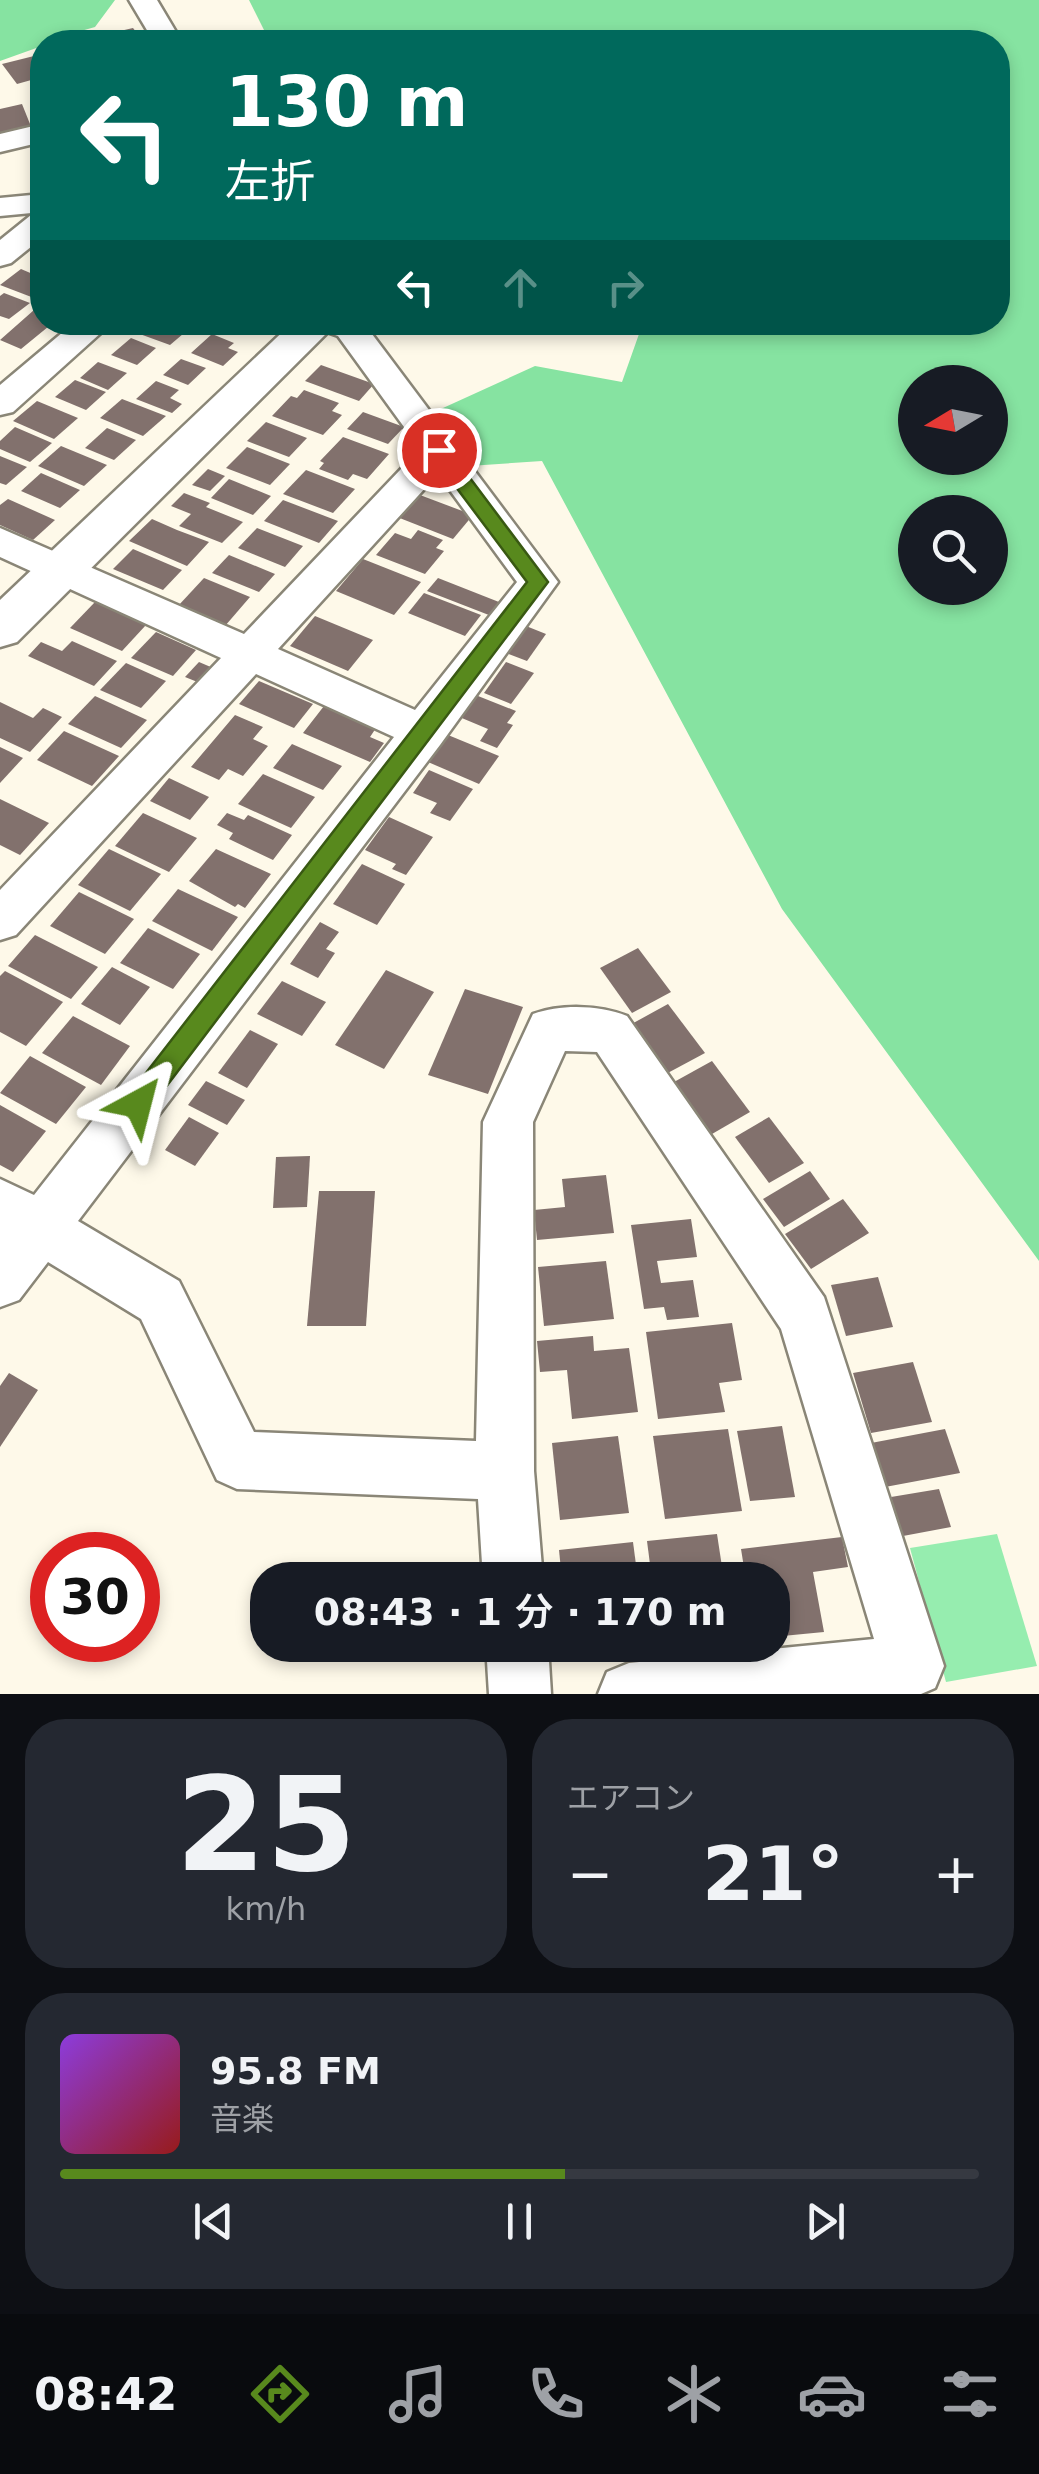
<!DOCTYPE html>
<html lang="ja">
<head>
<meta charset="utf-8">
<style>
  body { margin:0; font-family:"DejaVu Sans","Noto Sans JP",sans-serif; background:#242831; color:#f1f3f6; height:100vh; display:flex; flex-direction:column; font-size:38px; white-space:nowrap }
  * { box-sizing:border-box; margin:0 }
  p { font-size:32px; color:#9ea1a6 }
  .icon { flex:none; width:55px; height:55px; fill:none; stroke:currentColor; stroke-width:2; stroke-linecap:round; stroke-linejoin:round }
  .map { position:relative; height:1694px; overflow:hidden }
  .sheet { display:flex; flex-direction:column; gap:25px; padding:25px; background:#0d0f14; flex:1 }
  .sheet>* { flex:none }
  .banner { position:absolute; left:30px; top:30px; width:980px; height:305px; border-radius:40px; box-shadow:0 5px 15px #0003; background:#00695c; color:#fff; overflow:hidden }
  .needle { width:65px; rotate:260deg }
  .controls { position:absolute; left:898px; top:365px; display:grid; gap:20px }
  .controls a { display:grid; place-items:center; width:110px; height:110px; border-radius:50%; background:#171b24; box-shadow:0 5px 15px #0003; font-size:50px }
  .speed { position:absolute; left:30px; top:1532px; display:flex; gap:20px; font-size:50px; font-weight:700; text-align:center }
  .speed>* { display:grid; place-content:center; width:130px; height:130px; border-radius:50%; background:#171b24; box-shadow:0 5px 15px #0003; line-height:1 }
  .speed .limit { border:15px solid #d22; background:#fff; color:#111 }
  .pin { position:absolute; display:grid; place-items:center; width:85px; height:85px; color:#fff; margin:-42px; border:5px solid #fff; border-radius:50%; box-shadow:0 2px 10px #0007 }
  .me { position:absolute; width:110px; margin:-55px; rotate:38deg; stroke-linejoin:round; filter:drop-shadow(0 0 8px #0008) }
  .turn { display:flex; align-items:center; gap:35px; height:210px; padding:0 30px; font-size:45px }
  .turn .icon { width:130px; height:130px; stroke-width:2.5 }
  .turn b { display:block; font-size:70px; line-height:85px }
  .lanes { display:flex; align-items:center; height:95px; padding:0 30px; background:#0003; justify-content:center; gap:50px; direction:ltr }
  .lanes .off { opacity:.35 }
  .big { font-size:75px; font-weight:600; line-height:1.1 }
  .sheet .widget { flex:1; display:flex; flex-direction:column; justify-content:center; gap:15px; min-width:0; padding:0 35px; border-radius:40px; background:#242831 }
  .sheet .dial { align-items:center; gap:0 }
  .dial b { font-size:130px; line-height:1 }
  .song { display:flex; align-items:center; gap:30px }
  .cover { width:120px; height:120px; border-radius:15px; background:linear-gradient(135deg,hsl(270 70% 55%),hsl(0 70% 35%)) }
  .played { height:10px; border-radius:5px; background:linear-gradient(90deg,#58891d 55%,#363941 55%) }
  .keys { display:flex; justify-content:space-around; direction:ltr }
  .heat { display:flex; justify-content:space-between; align-items:center; font-size:55px; direction:ltr }
  .sheet .tiles { flex:1; display:grid; gap:25px; grid-template-columns:1fr 1fr }
  .widget:last-child { grid-column:span 2 }
  .trip { position:absolute; left:250px; top:1562px; width:540px; height:100px; border-radius:40px; background:#171b24; box-shadow:0 5px 15px #0003; font-weight:600; line-height:100px; text-align:center }
  .menu { display:flex; height:160px; justify-content:space-around; align-items:center; background:#090b0e; color:#9ea1a6 }
  .menu .icon { width:70px; height:70px }
  .menu .selected { color:#58891d }
  .menu b { font-size:45px; color:#f1f3f6 }
  .map>svg:first-child { display:block }
</style>
</head>
<body>
<div class="map">
<svg width="1039" height="1694" viewBox="0 0 1039 1694">
  <rect width="100%" height="100%" fill="#fef9e9"/>
  <polygon fill="#96edaf" points="997,1534 1037,1666 946,1682 910,1548"/>
  <g fill="#86e3a1" fill-rule="evenodd">
    <polygon points="0,0 115,0 95,27 42,42 42,46 0,61"/>
    <path d="M249,0H1039V1261L782,909L542,461L469,466L432,413L535,366L622,382L639,334L594,323L998,322V42H270ZM915,382H990V458H915ZM915,512H990V588H915Z"/>
  </g>
  <g fill="#82716d">
    <polygon points="133,28 143,41 113,42 107,34"/>
    <polygon points="42,54 42,77 17,84 2,64"/>
    <polygon points="22,104 32,129 0,135 0,109"/>
    <polygon points="21,269 42,278 42,292 34,298 0,285"/>
    <polygon points="4,293 30,303 9,319 0,316 0,296"/>
    <polygon points="34,310 42,313 42,322 54,322 21,349 0,340"/>
    <polygon points="148,322 176,322 190,328 170,345 137,333"/>
    <polygon points="212,334 234,343 228,348 238,352 223,366 191,353"/>
    <polygon points="131,338 156,348 137,365 111,355"/>
    <polygon points="181,359 206,368 188,385 163,375"/>
    <polygon points="98,362 127,373 108,390 80,378"/>
    <polygon points="321,365 374,384 359,401 305,381"/>
    <polygon points="75,380 106,392 86,410 55,397"/>
    <polygon points="156,381 179,390 170,398 182,404 172,413 136,399"/>
    <polygon points="304,390 339,403 332,411 342,415 323,435 272,416 291,396 297,398"/>
    <polygon points="122,399 166,416 143,436 100,418"/>
    <polygon points="37,401 78,418 54,439 13,421"/>
    <polygon points="363,412 404,427 388,444 347,429"/>
    <polygon points="266,422 307,438 289,457 247,441"/>
    <polygon points="15,427 52,443 30,462 0,449 0,441"/>
    <polygon points="107,428 136,440 114,460 85,448"/>
    <polygon points="343,437 389,454 367,479 353,474 348,480 319,469 324,463 320,461"/>
    <polygon points="61,446 107,465 84,486 38,466"/>
    <polygon points="247,447 290,464 270,485 226,468"/>
    <polygon points="0,456 27,467 6,485 0,483"/>
    <polygon points="208,469 225,476 210,491 192,485"/>
    <polygon points="306,470 355,489 333,513 283,494"/>
    <polygon points="41,473 80,490 60,508 21,491"/>
    <polygon points="229,479 271,496 253,515 211,498"/>
    <polygon points="412,492 473,515 453,539 392,515"/>
    <polygon points="184,493 210,503 206,507 243,522 222,543 179,526 191,514 171,506"/>
    <polygon points="8,499 55,520 33,540 0,525 0,505"/>
    <polygon points="283,500 338,521 319,543 264,521"/>
    <polygon points="152,519 177,530 209,542 187,566 129,541"/>
    <polygon points="257,528 303,546 285,567 238,548"/>
    <polygon points="418,530 443,540 436,548 444,551 425,574 376,555 395,533 411,539"/>
    <polygon points="133,549 182,570 163,590 113,569"/>
    <polygon points="229,555 275,574 259,592 212,573"/>
    <polygon points="363,559 421,582 394,615 336,591"/>
    <polygon points="204,578 250,597 225,626 178,606"/>
    <polygon points="438,578 504,604 494,617 427,591"/>
    <polygon points="424,593 481,615 465,636 408,613"/>
    <polygon points="95,602 146,625 122,651 70,628"/>
    <polygon points="315,616 373,640 348,671 290,646"/>
    <polygon points="526,626 546,634 527,661 506,653"/>
    <polygon points="156,632 196,650 173,676 131,658"/>
    <polygon points="72,641 117,661 94,686 28,656 41,642 62,651"/>
    <polygon points="199,662 213,668 200,683 185,677"/>
    <polygon points="506,662 534,673 511,704 484,693"/>
    <polygon points="126,663 166,681 141,708 100,690"/>
    <polygon points="259,681 313,704 294,728 239,704"/>
    <polygon points="473,694 516,711 507,723 513,725 497,748 480,741 488,729 457,716"/>
    <polygon points="95,696 147,720 121,748 68,724"/>
    <polygon points="0,702 33,718 43,708 62,717 30,752 0,738"/>
    <polygon points="324,706 376,728 370,737 384,743 370,762 303,733"/>
    <polygon points="235,715 263,727 253,739 268,746 243,776 228,769 219,780 191,767"/>
    <polygon points="64,731 119,756 92,786 37,760"/>
    <polygon points="448,735 499,756 479,784 428,762"/>
    <polygon points="292,744 342,766 323,790 273,768"/>
    <polygon points="0,747 23,758 0,783"/>
    <polygon points="429,770 473,789 450,821 430,813 437,803 413,793"/>
    <polygon points="263,774 315,797 291,828 238,804"/>
    <polygon points="169,778 209,797 190,820 150,801"/>
    <polygon points="0,799 49,823 20,855 0,845"/>
    <polygon points="143,813 197,838 169,872 115,846"/>
    <polygon points="227,813 244,820 248,815 292,835 273,860 229,839 233,833 217,825"/>
    <polygon points="389,817 433,837 406,875 392,869 396,864 365,850"/>
    <polygon points="109,849 161,874 130,911 78,885"/>
    <polygon points="216,849 271,874 245,908 238,904 235,907 189,881"/>
    <polygon points="362,864 405,884 377,925 333,904"/>
    <polygon points="178,889 238,917 212,951 152,921"/>
    <polygon points="79,892 134,919 105,954 50,926"/>
    <polygon points="320,922 339,932 326,949 335,953 318,978 290,964"/>
    <polygon points="148,928 200,954 173,989 120,963"/>
    <polygon points="35,935 98,967 71,999 8,966"/>
    <polygon points="638,948 671,992 632,1013 600,968"/>
    <polygon points="112,967 150,987 120,1025 81,1004"/>
    <polygon points="386,970 434,992 384,1069 335,1045"/>
    <polygon points="5,971 63,1002 26,1046 0,1032 0,976"/>
    <polygon points="282,981 326,1002 302,1036 257,1014"/>
    <polygon points="465,989 523,1007 488,1094 428,1075"/>
    <polygon points="668,1004 705,1053 664,1075 628,1026"/>
    <polygon points="73,1016 130,1046 101,1085 42,1053"/>
    <polygon points="250,1030 278,1044 247,1088 218,1073"/>
    <polygon points="30,1056 86,1087 56,1124 0,1093"/>
    <polygon points="712,1061 750,1112 712,1134 674,1082"/>
    <polygon points="206,1081 245,1100 227,1125 188,1105"/>
    <polygon points="0,1105 46,1131 13,1172 0,1165"/>
    <polygon points="189,1117 219,1133 195,1166 165,1150"/>
    <polygon points="769,1117 804,1163 769,1183 735,1137"/>
    <polygon points="310,1156 307,1207 273,1208 276,1157"/>
    <polygon points="810,1171 830,1199 784,1227 763,1199"/>
    <polygon points="606,1175 614,1233 537,1240 534,1210 565,1207 562,1179"/>
    <polygon points="319,1191 375,1191 366,1326 307,1326"/>
    <polygon points="843,1199 869,1233 811,1269 785,1234"/>
    <polygon points="691,1219 697,1257 657,1261 661,1283 693,1280 699,1317 667,1320 664,1307 644,1309 631,1225"/>
    <polygon points="606,1261 614,1319 544,1326 538,1267"/>
    <polygon points="878,1277 893,1327 846,1336 831,1285"/>
    <polygon points="732,1323 742,1380 719,1383 725,1412 658,1419 646,1332"/>
    <polygon points="593,1336 594,1351 629,1348 638,1412 572,1419 567,1370 540,1372 537,1341"/>
    <polygon points="913,1362 932,1422 871,1433 853,1373"/>
    <polygon points="9,1373 38,1390 0,1447 0,1386"/>
    <polygon points="782,1426 795,1497 750,1501 737,1431"/>
    <polygon points="728,1429 742,1511 665,1519 653,1436"/>
    <polygon points="945,1429 960,1473 885,1487 871,1443"/>
    <polygon points="618,1436 629,1513 560,1520 552,1443"/>
    <polygon points="939,1489 951,1527 903,1536 891,1497"/>
    <polygon points="717,1534 724,1580 652,1580 647,1541"/>
    <polygon points="842,1537 848,1567 813,1572 824,1632 772,1637 772,1580 746,1580 741,1549"/>
    <polygon points="633,1542 638,1580 562,1580 559,1550"/>
  </g>
  <g fill="none" stroke-linecap="round" stroke-linejoin="round">
    <g stroke="#8a8677" stroke-width="5">
      <g id="street">
        <polygon points="129,0 157,0 182,42 154,42"/>
        <polygon points="42,124 42,142 0,152 0,134"/>
        <polygon points="42,194 42,212 0,216 0,198"/>
        <polygon points="42,212 42,238 11,263 0,266 0,240 31,215"/>
        <polygon points="75,322 113,322 13,412 0,415 0,385"/>
        <path d="M313,322H363L558,582L440,745L78,1221L179,1281L254,1432L476,1441L483,1122L533,1014C561,1004 599,1005 627,1016L824,1297L944,1666L935,1688L921,1694H598L607,1672L629,1663L874,1639L781,1329L597,1052L565,1051L533,1122L534,1471L543,1580H483L478,1499L237,1489L217,1480L141,1319L48,1262L19,1300L0,1307V1179L34,1195L394,737L256,674L16,935L0,940V890L221,658L0,557V528L244,634L420,449L338,336L318,329ZM438,474L517,582L415,710L278,649Z"/>
        <polygon points="486,1645 548,1645 551,1694 489,1694"/>
      </g>
    </g>
    <g stroke="#8a8677" stroke-width="5">
      <polygon id="secondary" points="293,322 338,322 17,642 0,647 0,600"/>
    </g>
    <use href="#street" fill="#fff" fill-rule="evenodd"/>
    <use href="#secondary" fill="#fff" fill-rule="evenodd"/>
  </g>
  <polygon fill="#58891d" stroke="#395913" stroke-width="2.5" points="439,444 446,446 548,582 147,1112 138,1115 128,1112 125,1104 128,1096 527,582 432,455 432,446"/>
</svg>
<div class="controls">
<a><svg class="needle" viewBox="-14 -14 28 28"><path d="M0-13l5 13h-10z" fill="#e53935"/><path d="M0 13l5-13h-10z" fill="#9ea1a6"/></svg></a>
<a><svg class="icon" aria-label="search" viewBox="0 0 24 24"><circle cx="10" cy="10" r="6"/><path d="M15 15l6 6"/></svg></a>
</div>
<div class="speed"><div class="limit">30</div></div>
<div class="pin" style="left:439px;top:450px;background:#d93025"><svg class="icon" aria-label="arrive" viewBox="0 0 24 24"><path d="M6 21V4h12l-3 4 3 4H6"/></svg></div>
<svg class="me" style="left:138px;top:1104px" viewBox="-20 -20 40 40"><path d="M0-17L14 15 0 8-14 15z" fill="#58891d" stroke="#fff" stroke-width="4"/></svg>
<div class="trip">08:43 · 1 分 · 170 m</div>
<div class="banner">
<div class="turn"><svg class="icon" aria-label="left" viewBox="0 0 24 24"><path d="M17 20v-9H6M10 6l-5 5 5 5"/></svg><div><b>130 m</b>左折</div></div>
<div class="lanes"><svg class="icon" aria-label="left" viewBox="0 0 24 24"><path d="M17 20v-9H6M10 6l-5 5 5 5"/></svg><svg class="icon off" aria-label="ahead" viewBox="0 0 24 24"><path d="M12 20V5M6 11l6-6 6 6"/></svg><svg class="icon off" aria-label="right" viewBox="0 0 24 24"><path d="M7 20v-9h11M14 6l5 5-5 5"/></svg></div>
</div>
</div>
<section class="sheet">
<div class="tiles">
<div class="widget dial"><b>25</b><p>km/h</p></div>
<div class="widget"><p>エアコン</p>
<div class="heat"><a>−</a><b class="big">21°</b><a>+</a></div>
</div>
<div class="widget">
<div class="song"><i class="cover"></i><div><b>95.8 FM</b><p>音楽</p></div></div>
<div class="played"></div>
<div class="keys"><svg class="icon" aria-label="previous" viewBox="0 0 24 24"><path d="M18 5L8 12l10 7zM5 5v14"/></svg><svg class="icon" aria-label="pause" viewBox="0 0 24 24"><path d="M8 5v14M16 5v14"/></svg><svg class="icon" aria-label="next" viewBox="0 0 24 24"><path d="M6 5l10 7-10 7zM19 5v14"/></svg></div>
</div>
</div>
</section>
<nav class="menu">
<b>08:42</b>
<svg class="icon selected" aria-label="directions" viewBox="0 0 24 24"><path d="M12 3l9 9-9 9-9-9zM9 14v-3h6M13 9l2 2-2 2"/></svg>
<svg class="icon" aria-label="music" viewBox="0 0 24 24"><path d="M9 18V5l10-2v13"/><circle cx="6" cy="18" r="3"/><circle cx="16" cy="16" r="3"/></svg>
<svg class="icon" aria-label="phone" viewBox="0 0 24 24"><path d="M5 4h4l2 5-3 2q2 4 5 5l2-3 5 2v4C11 20 4 13 5 4z"/></svg>
<svg class="icon" aria-label="climate" viewBox="0 0 24 24"><path d="M12 3v18M4 7l16 10M4 17L20 7"/></svg>
<svg class="icon" aria-label="car" viewBox="0 0 24 24"><path d="M5 17H2v-5l4-1 3-4h7l3 4 3 1v5h-3M9 17h6M6 11h13"/><circle cx="7" cy="17" r="2"/><circle cx="17" cy="17" r="2"/></svg>
<svg class="icon" aria-label="filters" viewBox="0 0 24 24"><path d="M4 7h16M4 17h16"/><circle cx="9" cy="7" r="2"/><circle cx="15" cy="17" r="2"/></svg>
</nav>
</body>
</html>
